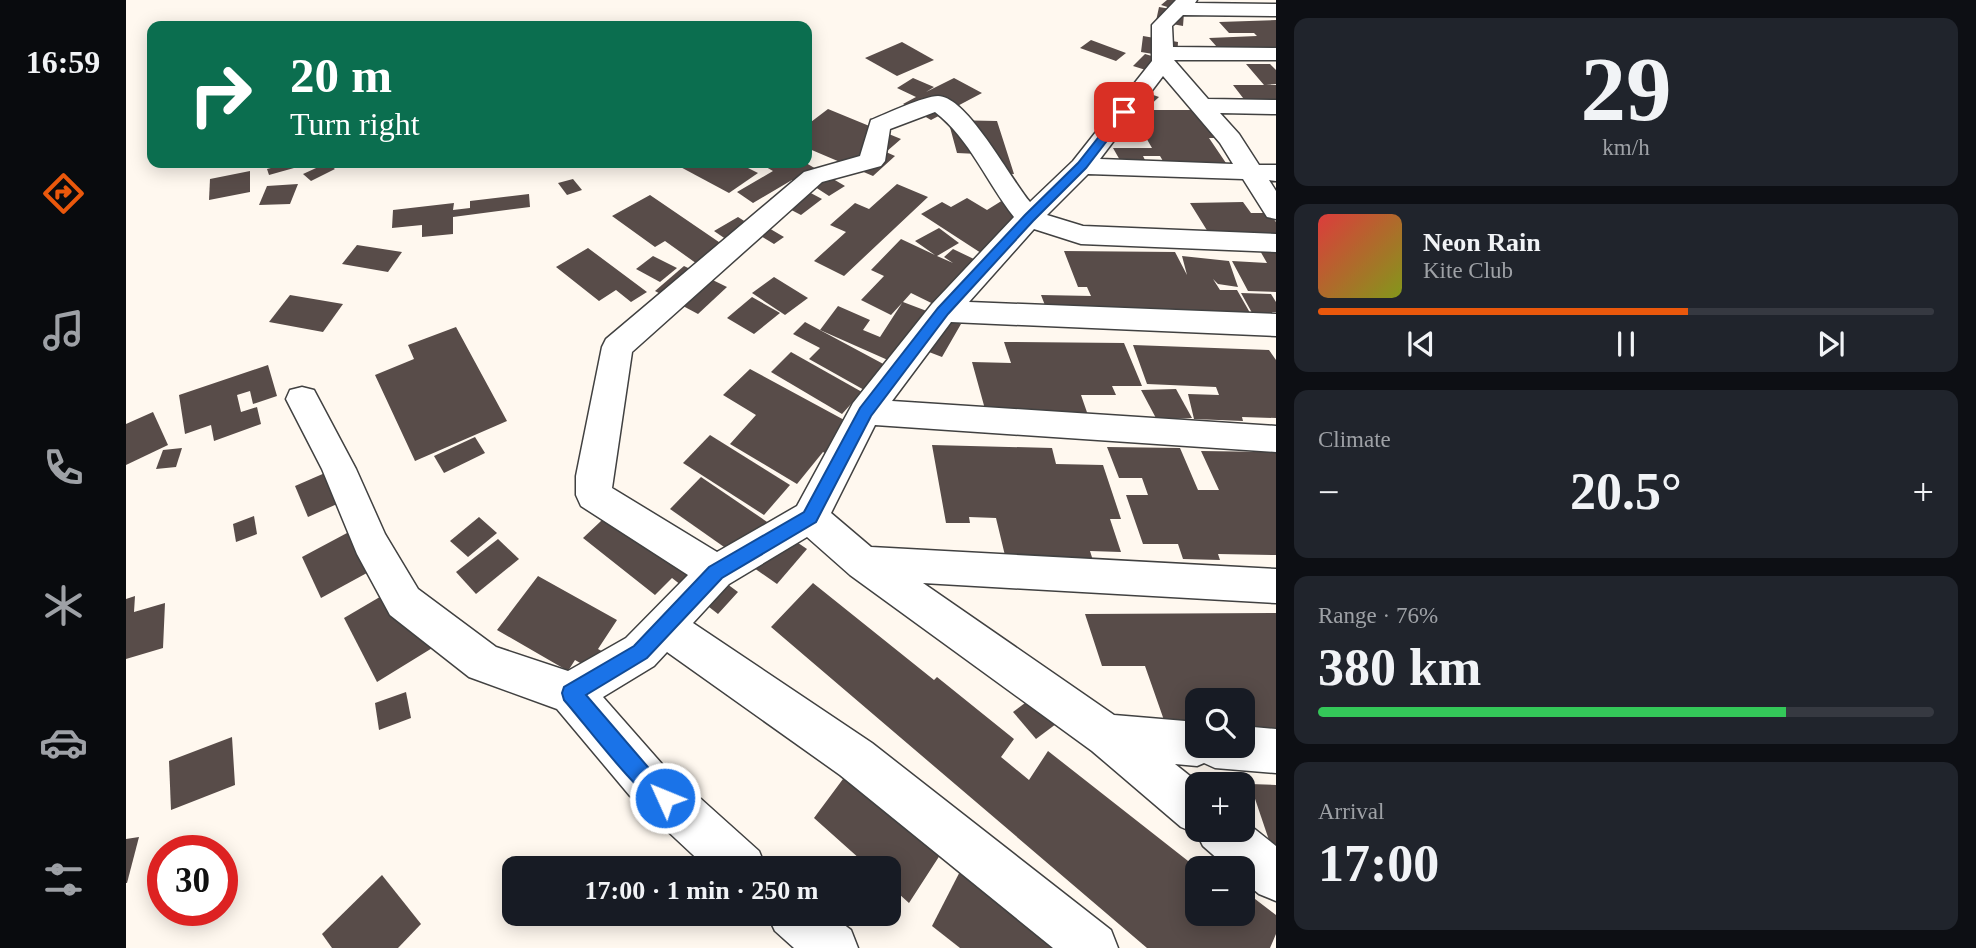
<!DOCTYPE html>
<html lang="en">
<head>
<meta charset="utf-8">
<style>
  body { margin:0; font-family:Georgia,serif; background:#20242c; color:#f1f3f6; height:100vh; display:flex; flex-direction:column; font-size:26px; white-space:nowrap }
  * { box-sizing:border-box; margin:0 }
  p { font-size:23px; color:#9ea1a6 }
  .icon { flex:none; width:38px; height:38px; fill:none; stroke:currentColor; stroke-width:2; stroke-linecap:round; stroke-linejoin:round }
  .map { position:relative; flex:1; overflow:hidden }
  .drawer { display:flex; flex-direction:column; gap:18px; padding:18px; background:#0d0f14; width:700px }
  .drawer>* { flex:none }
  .banner { position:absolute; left:21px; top:21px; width:665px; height:147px; border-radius:14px; box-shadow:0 4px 18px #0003; background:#0b6e4f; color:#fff; overflow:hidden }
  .controls { position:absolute; left:1059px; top:688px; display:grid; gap:14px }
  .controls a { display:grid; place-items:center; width:70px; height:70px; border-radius:14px; background:#171b24; box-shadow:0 4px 18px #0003; font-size:35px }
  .speed { position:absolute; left:21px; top:835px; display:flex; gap:14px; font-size:35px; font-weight:700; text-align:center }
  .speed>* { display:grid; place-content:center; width:91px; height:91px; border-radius:50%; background:#171b24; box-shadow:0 4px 18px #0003; line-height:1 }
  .speed .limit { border:10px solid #d22; background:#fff; color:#111 }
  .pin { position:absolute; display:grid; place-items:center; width:60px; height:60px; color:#fff; margin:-30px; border-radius:14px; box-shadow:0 4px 10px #0006 }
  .me { position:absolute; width:77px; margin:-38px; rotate:314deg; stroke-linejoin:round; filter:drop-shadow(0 0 5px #0008) }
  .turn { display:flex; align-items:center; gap:24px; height:147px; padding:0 28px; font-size:32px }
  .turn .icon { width:91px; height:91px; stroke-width:2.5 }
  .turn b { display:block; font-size:49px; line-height:60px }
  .big { font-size:52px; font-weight:700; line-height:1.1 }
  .drawer .tile { flex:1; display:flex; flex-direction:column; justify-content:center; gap:10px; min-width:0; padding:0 24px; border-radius:14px; background:#20242c }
  .drawer .dial { align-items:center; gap:0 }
  .dial b { font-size:91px; line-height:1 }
  .song { display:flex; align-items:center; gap:21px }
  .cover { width:84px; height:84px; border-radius:10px; background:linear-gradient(135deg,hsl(0 70% 55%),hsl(70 70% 35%)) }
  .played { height:7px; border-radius:4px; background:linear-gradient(90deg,#ea580c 60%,#363941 60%) }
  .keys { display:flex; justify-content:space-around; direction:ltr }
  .heat { display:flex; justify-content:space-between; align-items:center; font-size:38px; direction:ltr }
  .charge { height:10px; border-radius:5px; background:linear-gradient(90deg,#34c759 76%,#363941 0) }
  .trip { position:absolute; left:376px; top:856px; width:399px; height:70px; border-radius:14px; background:#171b24; box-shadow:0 4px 18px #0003; font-weight:700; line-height:70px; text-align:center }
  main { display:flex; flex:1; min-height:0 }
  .dock { display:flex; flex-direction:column; width:126px; justify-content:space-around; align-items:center; background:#090b0e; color:#9ea1a6 }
  .dock .icon { width:49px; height:49px }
  .dock .selected { color:#ea580c }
  .dock b { font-size:32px; color:#f1f3f6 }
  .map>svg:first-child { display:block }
</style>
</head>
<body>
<main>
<nav class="dock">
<b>16:59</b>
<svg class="icon selected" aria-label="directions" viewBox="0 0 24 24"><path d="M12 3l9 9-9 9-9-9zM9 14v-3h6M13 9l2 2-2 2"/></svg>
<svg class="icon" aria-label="music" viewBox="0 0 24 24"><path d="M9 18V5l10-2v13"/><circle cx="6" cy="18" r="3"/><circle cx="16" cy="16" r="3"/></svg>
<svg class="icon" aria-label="phone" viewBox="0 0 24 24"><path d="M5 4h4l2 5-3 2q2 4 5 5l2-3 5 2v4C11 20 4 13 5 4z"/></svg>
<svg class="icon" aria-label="climate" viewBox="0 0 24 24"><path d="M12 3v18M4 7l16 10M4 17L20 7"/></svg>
<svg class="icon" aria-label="car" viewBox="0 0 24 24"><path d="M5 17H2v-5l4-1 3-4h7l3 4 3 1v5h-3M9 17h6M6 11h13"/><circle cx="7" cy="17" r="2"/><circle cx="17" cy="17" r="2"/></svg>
<svg class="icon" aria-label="filters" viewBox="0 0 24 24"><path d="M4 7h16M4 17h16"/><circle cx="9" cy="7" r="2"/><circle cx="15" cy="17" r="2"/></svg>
</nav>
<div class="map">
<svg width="1150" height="948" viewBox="0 0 1150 948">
  <rect width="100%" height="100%" fill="#fff8ef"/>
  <g fill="#584c49" fill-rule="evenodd">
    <polygon points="1041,0 1059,0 1057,26 1030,21 1033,7 1051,10 1035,5"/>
    <polygon points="1150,20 1150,57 1098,55 1083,38 1131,36 1128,33 1103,33 1093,22"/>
    <polygon points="1017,36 1052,42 1051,58 1015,52"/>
    <polygon points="965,40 1000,53 990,61 954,48"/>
    <polygon points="776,42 808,60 771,76 739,58"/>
    <polygon points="1019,54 1053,64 1042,77 1007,66"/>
    <polygon points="1120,64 1144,64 1150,70 1150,84 1140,84 1150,85 1150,102 1124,107 1107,85 1138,85"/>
    <polygon points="787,78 808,87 800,92 828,78 856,93 805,120 777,104 790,97 771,88"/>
    <polygon points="1013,90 1033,97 1020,109 1000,102"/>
    <polygon points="702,109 775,139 760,152 769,156 747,176 681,148 681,125"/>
    <polygon points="1004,110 1075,110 1094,138 1083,138 1102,166 1040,166 1034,156 1017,156 1020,162 995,162 987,148 1026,148"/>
    <polygon points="822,120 871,121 888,174 858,173 852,154 831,153"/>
    <polygon points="164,163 168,168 143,175 141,169"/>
    <polygon points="201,163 209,169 185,181 177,174"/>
    <polygon points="547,163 612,163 632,173 603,193"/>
    <polygon points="633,163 680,163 719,186 703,196 686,185 679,189 666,180 627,203 611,192 647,171"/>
    <polygon points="124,171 124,192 83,200 84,179"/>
    <polygon points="447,179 456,190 441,195 432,183"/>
    <polygon points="666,183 696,199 675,215 644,199"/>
    <polygon points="172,184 164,204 133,205 141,186"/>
    <polygon points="771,184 802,197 718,276 688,261 720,232 704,225 729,203 743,209"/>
    <polygon points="403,194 404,207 327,217 327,234 296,237 296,225 266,228 267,210 328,203 327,210 344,208 344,201"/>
    <polygon points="524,195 609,253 581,271 539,241 529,247 486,216"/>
    <polygon points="841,198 861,210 877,200 909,220 855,253 795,214 816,202 825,207"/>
    <polygon points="1117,202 1125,213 1143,213 1150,222 1150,234 1134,234 1132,232 1082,232 1064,203"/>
    <polygon points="612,217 634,231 641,227 658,237 648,244 630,233 610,246 588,231"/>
    <polygon points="813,228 833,243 811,256 827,263 818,257 827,249 850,260 823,290 853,304 840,320 785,293 777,302 835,324 816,357 777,342 764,361 694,330 712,306 744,320 737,330 754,337 776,303 765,315 735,300 758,276 745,270 775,239 809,255 789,241"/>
    <polygon points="231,245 276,252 262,272 216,264"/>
    <polygon points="462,248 521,292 505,302 490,290 473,301 430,267"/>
    <polygon points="1133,249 1150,249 1150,292 1122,291 1106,261 1141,263"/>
    <polygon points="938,251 1049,252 1061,275 1056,256 1103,261 1112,287 1092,284 1087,279 1094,290 1111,290 1135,332 927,326 915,295 965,296 961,287 952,287"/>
    <polygon points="527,256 551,268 534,282 510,269"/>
    <polygon points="558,266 601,287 572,314 529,291"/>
    <polygon points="648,277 682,298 659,315 626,293"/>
    <polygon points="1115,293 1145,294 1150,302 1150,312 1146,312 1150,321 1130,320"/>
    <polygon points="164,295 217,304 197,332 143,322"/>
    <polygon points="626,297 654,313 628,334 601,318"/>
    <polygon points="679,322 776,374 740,391 683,359 694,348 667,334"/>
    <polygon points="330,327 381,421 289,461 249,375 288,359 282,345"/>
    <polygon points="878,342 998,343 1016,386 986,386 990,395 955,395 964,421 862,420 846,362 885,363"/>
    <polygon points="1007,345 1143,350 1150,360 1150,418 1116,417 1117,421 1068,419 1062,394 1093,395 1090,387 1021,384"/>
    <polygon points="665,352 736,392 716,414 645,372"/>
    <polygon points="142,365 151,396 127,404 124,391 111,395 115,412 131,407 135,424 88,441 85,425 59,434 53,395"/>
    <polygon points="624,369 733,428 708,458 697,452 671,484 604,444 630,415 597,395"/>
    <polygon points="1050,389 1066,418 1031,420 1015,390"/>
    <polygon points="27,412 42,445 0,465 0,424"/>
    <polygon points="584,435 664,485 638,515 557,463"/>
    <polygon points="349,437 359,453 318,473 308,456"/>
    <polygon points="806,445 926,448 930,464 977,465 995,519 984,519 995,552 964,551 970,570 882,568 870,518 843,517 844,523 820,523"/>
    <polygon points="981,447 1054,448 1072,490 1093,490 1075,451 1150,452 1150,555 1092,554 1094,560 1057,559 1052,544 1017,544 1000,495 1022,495 1016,478 993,478"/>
    <polygon points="56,448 50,467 30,469 37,450"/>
    <polygon points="215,466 229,496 182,517 169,486"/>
    <polygon points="575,477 681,549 651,584 544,509"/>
    <polygon points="493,504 612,592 592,614 546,578 529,595 457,538"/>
    <polygon points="128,516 131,534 110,542 107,524"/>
    <polygon points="251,517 272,556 195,598 176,557"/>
    <polygon points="353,517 371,533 342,557 324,541"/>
    <polygon points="372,539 393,559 350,594 330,572"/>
    <polygon points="412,576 491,620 472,649 502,666 491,684 449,660 442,671 371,630"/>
    <polygon points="281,581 316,642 251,682 218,618"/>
    <polygon points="687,583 808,680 811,677 888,739 875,757 903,780 922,751 1071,868 1071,914 1116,914 1116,889 1150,915 1150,934 1144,948 1021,948 645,627"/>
    <polygon points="9,596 8,612 39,603 37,648 0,659 0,599"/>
    <path d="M1150,613V763H1053L1019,666H976L959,614ZM1071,700H1116V746H1071Z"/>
    <polygon points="915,691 938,718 910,739 887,712"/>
    <polygon points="280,692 285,718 253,730 249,703"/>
    <polygon points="106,737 109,785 45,810 43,761"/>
    <polygon points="743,744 836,821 783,903 763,885 763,868 744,868 688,818"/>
    <polygon points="1124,784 1150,785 1150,852 1147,852"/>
    <polygon points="13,837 1,883 0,883 0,839"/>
    <polygon points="845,850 979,948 834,948 806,926"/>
    <polygon points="256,875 295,924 272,948 206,948 196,934"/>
  </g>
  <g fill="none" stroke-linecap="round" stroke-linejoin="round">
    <g stroke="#414141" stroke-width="3">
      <g id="street">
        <path d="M1050,0H1071L1069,3L1150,4V16L1057,15L1046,26L1047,47L1150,48V60H1048L1082,99L1150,100V114L1094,113L1113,134L1133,165H1150V181L1143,180L1150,191V219L1141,217L1117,179L962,174L921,215L957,226L1150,234V252L955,244L908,229L843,302L1150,314V336L825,322L766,401L1150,426V452L749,425L705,513L745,547L1150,569V603L797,583L988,715L1071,722V746H1116V726L1150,729V773L1089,768L1078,763L1071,766L1049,764L1074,784H1071V830H1116V819L1150,846V901L1133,894L1116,880V868H1102L1077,846L1071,834L1055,827L966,751L724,575L681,537L603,584L567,623L746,743L985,930L992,948H927L714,775L541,652L528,666L477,697L536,764L633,851L640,868H581L504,796L431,709L343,677L264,615L231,554L196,469L160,399L164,390L176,387L188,390L230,469L259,534L292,589L370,647L442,671L500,638L562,575L455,506L450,495V476L476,347L480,339L678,172L734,156L745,120C760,114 798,96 812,96C841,96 885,180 904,202L947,161L1026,61V25ZM1037,76L1094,143L1107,164L974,159ZM809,112C844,139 861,183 888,217L806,304L727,403L671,506L591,552L486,488L506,352L696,182L755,166L759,161L764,129Z"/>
        <polygon points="641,914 704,914 725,930 732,948 668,948 649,931"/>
      </g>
    </g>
    <use href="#street" fill="#fff" fill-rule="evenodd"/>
  </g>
  <path fill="#1a73e8" stroke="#114b97" stroke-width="2" d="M994,110L1003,112L960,168L907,221L822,314L745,416L690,522L596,578L521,658L460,695L527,773L546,791L549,798L546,805L539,808C513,797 460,725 438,700L436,693L438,687L508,646L583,567L678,512L734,408L812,308L899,215L952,163Z"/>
</svg>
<div class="controls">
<a><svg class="icon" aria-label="search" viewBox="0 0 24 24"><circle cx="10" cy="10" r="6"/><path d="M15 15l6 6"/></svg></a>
<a>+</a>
<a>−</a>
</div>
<div class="speed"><div class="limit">30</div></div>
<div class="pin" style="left:998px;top:112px;background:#d93025"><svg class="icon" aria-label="arrive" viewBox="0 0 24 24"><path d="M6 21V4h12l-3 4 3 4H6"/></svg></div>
<svg class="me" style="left:539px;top:798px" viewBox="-20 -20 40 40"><circle r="17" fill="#1a73e8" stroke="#fff" stroke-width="3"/><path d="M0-11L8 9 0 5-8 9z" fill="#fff"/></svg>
<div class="trip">17:00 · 1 min · 250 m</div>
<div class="banner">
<div class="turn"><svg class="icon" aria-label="right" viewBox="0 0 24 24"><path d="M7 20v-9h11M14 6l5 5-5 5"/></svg><div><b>20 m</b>Turn right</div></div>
</div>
</div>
<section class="drawer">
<div class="tile dial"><b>29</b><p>km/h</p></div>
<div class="tile">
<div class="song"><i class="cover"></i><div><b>Neon Rain</b><p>Kite Club</p></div></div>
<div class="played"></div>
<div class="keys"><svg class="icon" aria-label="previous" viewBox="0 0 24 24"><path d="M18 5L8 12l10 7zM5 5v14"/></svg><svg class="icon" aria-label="pause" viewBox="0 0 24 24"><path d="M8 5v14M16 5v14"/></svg><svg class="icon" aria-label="next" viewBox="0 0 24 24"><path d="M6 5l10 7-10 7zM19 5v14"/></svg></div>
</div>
<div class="tile"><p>Climate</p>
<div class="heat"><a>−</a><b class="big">20.5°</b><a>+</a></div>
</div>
<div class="tile"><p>Range · 76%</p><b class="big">380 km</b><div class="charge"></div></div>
<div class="tile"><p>Arrival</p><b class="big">17:00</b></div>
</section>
</main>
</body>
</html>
